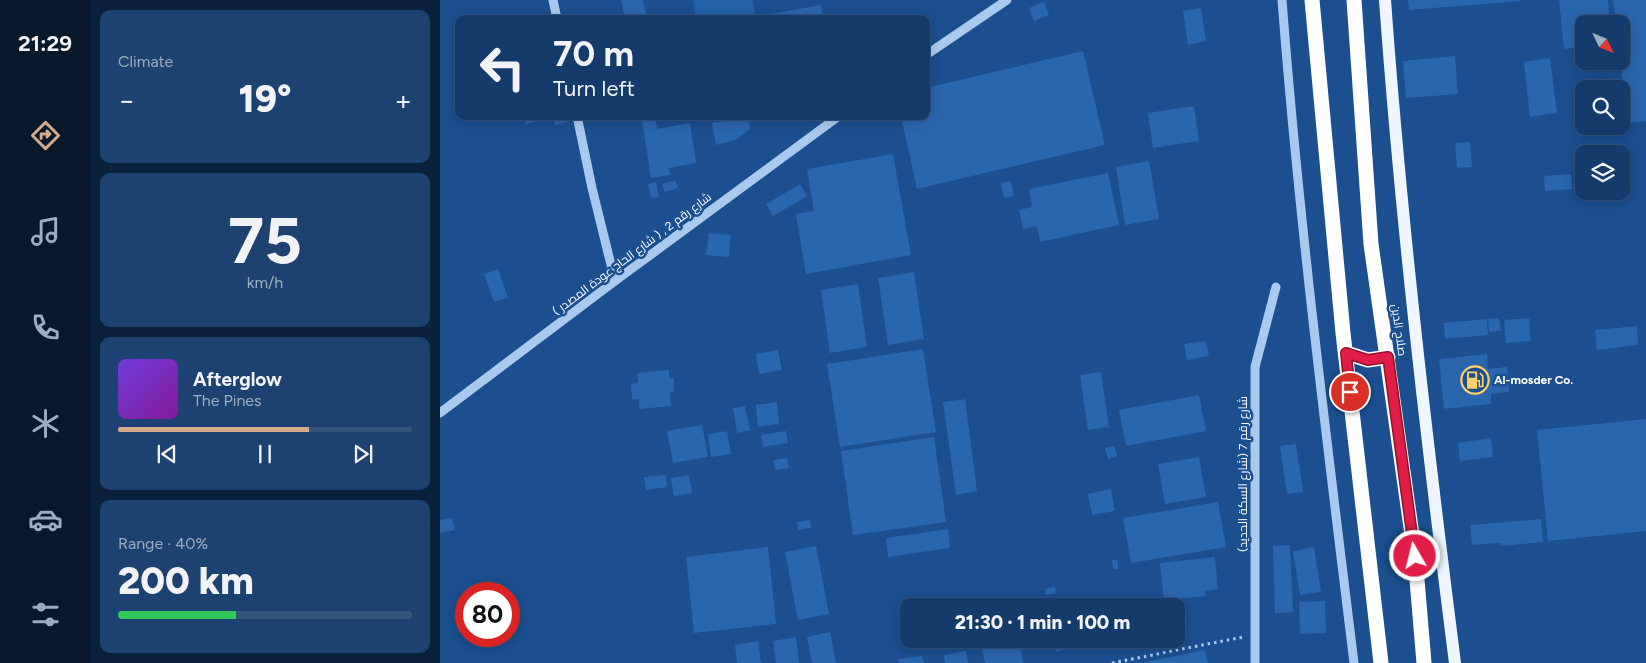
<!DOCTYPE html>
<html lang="en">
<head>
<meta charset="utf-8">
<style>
  body { margin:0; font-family:Figtree,Cairo,sans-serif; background:#1d4271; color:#f1f3f6; height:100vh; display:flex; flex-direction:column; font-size:19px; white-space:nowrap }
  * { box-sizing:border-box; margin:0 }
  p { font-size:16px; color:#9dadc1 }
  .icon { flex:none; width:28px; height:28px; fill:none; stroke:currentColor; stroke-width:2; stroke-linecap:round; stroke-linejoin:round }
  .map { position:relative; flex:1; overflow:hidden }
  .details { display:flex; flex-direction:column; gap:10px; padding:10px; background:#0b203b; width:350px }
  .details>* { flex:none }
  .banner { position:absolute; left:15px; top:15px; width:475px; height:105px; border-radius:10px; box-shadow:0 2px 12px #0003,0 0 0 1px #33557e; background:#143b6b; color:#f1f3f6; overflow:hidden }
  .needle { width:32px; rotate:133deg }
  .controls { position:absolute; left:1135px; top:15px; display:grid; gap:10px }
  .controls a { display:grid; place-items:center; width:55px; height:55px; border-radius:10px; background:#143b6b; box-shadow:0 2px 12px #0003,0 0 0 1px #33557e; font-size:25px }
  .speed { position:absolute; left:15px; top:582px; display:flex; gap:10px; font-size:25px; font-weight:700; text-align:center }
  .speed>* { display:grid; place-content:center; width:65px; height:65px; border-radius:50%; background:#143b6b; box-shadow:0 2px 12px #0003,0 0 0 1px #33557e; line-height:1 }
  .speed .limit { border:8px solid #d22; background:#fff; color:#111 }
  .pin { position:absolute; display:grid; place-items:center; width:42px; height:42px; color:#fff; margin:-21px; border:2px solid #fff; border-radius:50%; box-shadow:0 1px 5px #0007 }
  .me { position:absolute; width:55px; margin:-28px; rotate:352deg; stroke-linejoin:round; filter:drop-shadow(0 0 4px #0008) }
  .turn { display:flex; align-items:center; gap:18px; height:105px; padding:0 15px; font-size:22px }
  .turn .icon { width:65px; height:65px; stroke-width:2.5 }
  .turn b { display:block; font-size:35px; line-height:42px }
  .big { font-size:38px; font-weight:800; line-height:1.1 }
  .details .widget { flex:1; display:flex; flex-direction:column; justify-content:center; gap:8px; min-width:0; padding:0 18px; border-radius:10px; background:#1d4271 }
  .details .dial { align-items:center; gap:0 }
  .dial b { font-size:65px; line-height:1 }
  .song { display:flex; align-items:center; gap:15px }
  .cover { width:60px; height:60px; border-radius:8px; background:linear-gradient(135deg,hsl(260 70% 55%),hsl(290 70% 35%)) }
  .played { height:5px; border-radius:2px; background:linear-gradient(90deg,#d6ab8b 65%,#33557e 65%) }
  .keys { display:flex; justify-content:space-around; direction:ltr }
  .heat { display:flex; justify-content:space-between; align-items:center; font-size:28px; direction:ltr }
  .charge { height:8px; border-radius:4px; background:linear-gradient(90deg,#34c759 40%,#33557e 0) }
  .trip { position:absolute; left:460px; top:598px; width:285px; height:50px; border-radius:10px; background:#143b6b; box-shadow:0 2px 12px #0003,0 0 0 1px #33557e; font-weight:800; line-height:50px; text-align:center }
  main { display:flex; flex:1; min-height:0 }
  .tab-bar { display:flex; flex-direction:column; width:90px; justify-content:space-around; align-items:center; background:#08182b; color:#9dadc1 }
  .tab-bar .icon { width:35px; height:35px }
  .tab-bar .selected { color:#d6ab8b }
  .tab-bar b { font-size:22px; color:#f1f3f6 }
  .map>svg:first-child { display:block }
</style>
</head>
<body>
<main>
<nav class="tab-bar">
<b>21:29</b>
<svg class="icon selected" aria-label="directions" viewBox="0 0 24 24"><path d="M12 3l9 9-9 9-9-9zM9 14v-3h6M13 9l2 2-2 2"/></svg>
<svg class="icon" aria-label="music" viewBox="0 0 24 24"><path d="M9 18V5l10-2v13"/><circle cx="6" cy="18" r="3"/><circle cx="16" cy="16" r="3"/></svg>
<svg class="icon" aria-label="phone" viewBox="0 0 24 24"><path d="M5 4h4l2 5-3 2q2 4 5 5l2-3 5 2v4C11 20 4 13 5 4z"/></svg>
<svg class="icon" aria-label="climate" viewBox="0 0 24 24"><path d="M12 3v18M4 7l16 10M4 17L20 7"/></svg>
<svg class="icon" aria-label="car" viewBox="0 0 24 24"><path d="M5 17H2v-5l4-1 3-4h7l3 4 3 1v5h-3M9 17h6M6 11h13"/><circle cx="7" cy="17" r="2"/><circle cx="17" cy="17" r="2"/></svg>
<svg class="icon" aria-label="filters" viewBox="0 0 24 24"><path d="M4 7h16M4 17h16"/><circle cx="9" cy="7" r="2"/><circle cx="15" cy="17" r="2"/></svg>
</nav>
<section class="details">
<div class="widget"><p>Climate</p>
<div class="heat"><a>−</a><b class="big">19°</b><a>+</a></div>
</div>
<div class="widget dial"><b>75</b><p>km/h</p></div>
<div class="widget">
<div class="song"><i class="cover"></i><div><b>Afterglow</b><p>The Pines</p></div></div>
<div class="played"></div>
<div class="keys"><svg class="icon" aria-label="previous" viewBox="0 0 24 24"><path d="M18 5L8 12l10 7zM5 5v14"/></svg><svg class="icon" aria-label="pause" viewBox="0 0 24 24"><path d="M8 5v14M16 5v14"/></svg><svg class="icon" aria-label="next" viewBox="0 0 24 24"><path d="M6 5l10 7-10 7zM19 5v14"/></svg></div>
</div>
<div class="widget"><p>Range · 40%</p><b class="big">200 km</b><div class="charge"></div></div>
</section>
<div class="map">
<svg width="1206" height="663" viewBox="0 0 1206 663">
  <rect width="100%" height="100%" fill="#1b4f8f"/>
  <polygon fill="#2461a8" points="253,0 313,0 316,19 256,19"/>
  <g fill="#2a66ad">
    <polygon points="181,0 203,0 207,19 185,19"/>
    <polygon points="968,0 1080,0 1080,1 969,10"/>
    <polygon points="1119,0 1168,0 1170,24 1144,24 1144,46 1124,49"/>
    <polygon points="1173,0 1206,0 1206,121 1188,123 1180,61 1181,24 1176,24"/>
    <polygon points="604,2 609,15 594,21 589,8"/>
    <polygon points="381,5 383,19 319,19 319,16"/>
    <polygon points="761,8 766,41 748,45 743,11"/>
    <polygon points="643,51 665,145 477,189 461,116 486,116 486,88"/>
    <polygon points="1015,56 1018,94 966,98 963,61"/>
    <polygon points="1110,58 1117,113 1090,117 1084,62"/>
    <polygon points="754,106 759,141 713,148 708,113"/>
    <polygon points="84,116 94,116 95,122 86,124"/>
    <polygon points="127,116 128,122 115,125 114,117"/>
    <polygon points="215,117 217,129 250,123 256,163 229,168 230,175 211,178 202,120"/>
    <polygon points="308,117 310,129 295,140 276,145 272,123"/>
    <polygon points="1030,142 1032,167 1017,168 1015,143"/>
    <polygon points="453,154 471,255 366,274 356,214 374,211 367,169"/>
    <polygon points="709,161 719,219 685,225 676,167"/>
    <polygon points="668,173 679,225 600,242 597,226 583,229 579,210 592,207 589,189"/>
    <polygon points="1131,174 1132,189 1105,191 1104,176"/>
    <polygon points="235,180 238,188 225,192 222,184"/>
    <polygon points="571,181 574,196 564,198 561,183"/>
    <polygon points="216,182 219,197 211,198 208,184"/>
    <polygon points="360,184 367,196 333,216 326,204"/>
    <polygon points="269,233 291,235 289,257 266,255"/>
    <polygon points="58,269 68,297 54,302 44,274"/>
    <polygon points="474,272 484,339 448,345 438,278"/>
    <polygon points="418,284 427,347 390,353 381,290"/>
    <polygon points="1059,318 1061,331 1049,332 1048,319"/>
    <polygon points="1089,318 1091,341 1066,343 1064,320"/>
    <polygon points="1047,319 1048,335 1005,339 1004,323"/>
    <polygon points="1197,326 1198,345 1157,350 1155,330"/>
    <polygon points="766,341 769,356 747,360 744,344"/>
    <polygon points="483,349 496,432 400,447 387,364"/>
    <polygon points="338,350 342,370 319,374 316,354"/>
    <polygon points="1047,354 1048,369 1067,367 1069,392 1051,394 1051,404 1004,409 999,359"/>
    <polygon points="229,370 229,378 234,378 234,392 230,392 231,406 199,409 199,399 192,400 191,384 198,383 197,373"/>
    <polygon points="661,372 669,427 648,430 640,375"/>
    <polygon points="759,395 766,431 686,446 679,410"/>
    <polygon points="525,399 537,491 516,495 503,402"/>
    <polygon points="337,402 339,424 318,427 316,405"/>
    <polygon points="305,406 310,430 297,433 293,408"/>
    <polygon points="1206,419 1206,531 1108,541 1097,430"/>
    <polygon points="262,425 268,457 233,463 227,431"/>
    <polygon points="287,431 291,454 271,457 268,434"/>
    <polygon points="346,431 348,443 323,447 321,435"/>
    <polygon points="494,437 506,522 413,535 401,451"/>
    <polygon points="1051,438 1053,457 1020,461 1018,443"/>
    <polygon points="856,444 863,492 847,494 840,446"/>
    <polygon points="674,446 677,456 668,459 665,448"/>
    <polygon points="759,457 766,497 725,504 718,464"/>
    <polygon points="347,458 349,468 335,470 333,460"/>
    <polygon points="226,475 227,487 206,490 204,477"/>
    <polygon points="249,475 252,493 234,496 231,478"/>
    <polygon points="671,489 675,511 652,515 648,494"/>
    <polygon points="778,502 786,547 691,563 683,518"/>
    <polygon points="12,518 15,530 0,533 0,520"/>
    <polygon points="1101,519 1103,542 1061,546 1060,543 1032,545 1030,525"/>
    <polygon points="370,520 371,528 358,530 357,522"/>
    <polygon points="508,529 510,548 448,557 446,538"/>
    <polygon points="850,545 853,612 835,613 833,546"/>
    <polygon points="376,546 389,614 358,620 345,552"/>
    <polygon points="328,547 336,624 254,633 246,557"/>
    <polygon points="874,547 881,592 860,595 853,551"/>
    <polygon points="775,557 778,589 765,591 766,596 724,600 720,563"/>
    <polygon points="672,560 678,560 678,569 673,569"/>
    <polygon points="615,587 616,593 606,595 605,589"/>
    <polygon points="885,601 886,633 860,634 859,602"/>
    <polygon points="390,632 396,663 372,663 367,637"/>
    <polygon points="356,637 359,663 336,663 333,641"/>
    <polygon points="540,639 579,639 583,663 545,663"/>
    <polygon points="318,641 321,663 297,663 295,645"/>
    <polygon points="621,641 623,650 616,652 614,643"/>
    <polygon points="765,650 768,663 706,663 706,662"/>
    <polygon points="526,651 528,663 505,663 504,655"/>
    <polygon points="482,656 484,663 459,663 458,659"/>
  </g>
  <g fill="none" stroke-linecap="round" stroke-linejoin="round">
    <polyline stroke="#a9c9ee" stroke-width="3" stroke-dasharray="2.5 4" stroke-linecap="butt" points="672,663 803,637"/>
    <g stroke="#a9c9ee" stroke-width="9">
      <polyline points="113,0 117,19"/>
      <path d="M842,0C859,222 887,442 914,663"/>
      <polyline points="486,55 567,0"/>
      <polyline points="137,116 152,188 175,281"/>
      <polyline points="0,413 175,281 399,116"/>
      <polyline points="815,663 815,367 836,287"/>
    </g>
    <path stroke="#f0f6ff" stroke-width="12" d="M945,0C961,221 987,443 1015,663"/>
    <g stroke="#fff" stroke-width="15">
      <polyline points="872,0 903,333 941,663"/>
      <polyline points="914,0 931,244 975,556 984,663"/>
      <polyline points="906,353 928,360 948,357"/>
    </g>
  </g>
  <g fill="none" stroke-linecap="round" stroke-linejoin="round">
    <g stroke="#92132f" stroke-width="12">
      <polyline id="route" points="910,392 906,353 928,360 948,357 975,556"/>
    </g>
    <use href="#route" stroke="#e11d48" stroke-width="9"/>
  </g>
  <defs>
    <g id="fuel-ring" transform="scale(1.4375)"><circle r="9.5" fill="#1b4f8f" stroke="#ffd166" stroke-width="1.5"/><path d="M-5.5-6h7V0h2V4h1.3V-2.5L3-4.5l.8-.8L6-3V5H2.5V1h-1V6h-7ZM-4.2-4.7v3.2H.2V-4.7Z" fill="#ffd166"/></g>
  </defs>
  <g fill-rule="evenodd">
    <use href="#fuel-ring" x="1035" y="380"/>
  </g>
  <g text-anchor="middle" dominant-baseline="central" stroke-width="5" stroke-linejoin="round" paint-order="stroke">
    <g font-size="12" fill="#fff" stroke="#1b4f8f">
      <text transform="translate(192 254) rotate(-37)">شارع رقم 2 , ( شارع الحاج عودة المصدر )</text>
      <text transform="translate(959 330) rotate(82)">صلاح الدين</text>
      <text transform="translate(803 474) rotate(-90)">شارع رقم 7 (شارع السكة الحديد)</text>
    </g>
    <g font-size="12" font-weight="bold" fill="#fff" stroke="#1b4f8f" text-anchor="start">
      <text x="1054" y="380">Al-mosder Co.</text>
    </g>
  </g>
</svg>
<div class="controls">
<a><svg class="needle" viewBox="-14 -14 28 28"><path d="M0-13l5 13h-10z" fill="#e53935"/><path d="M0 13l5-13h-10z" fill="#9dadc1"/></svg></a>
<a><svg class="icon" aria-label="search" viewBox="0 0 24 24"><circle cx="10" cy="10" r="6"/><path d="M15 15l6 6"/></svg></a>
<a><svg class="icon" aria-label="layers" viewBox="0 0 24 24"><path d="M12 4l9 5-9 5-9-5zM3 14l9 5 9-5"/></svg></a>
</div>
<div class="speed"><div class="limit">80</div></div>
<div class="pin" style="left:910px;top:392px;background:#d93025"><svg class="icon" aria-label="arrive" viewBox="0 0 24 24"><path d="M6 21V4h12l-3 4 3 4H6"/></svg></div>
<svg class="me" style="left:975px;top:556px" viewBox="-20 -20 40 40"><circle r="17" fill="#e11d48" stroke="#fff" stroke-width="3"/><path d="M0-11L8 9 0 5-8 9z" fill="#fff"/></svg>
<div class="trip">21:30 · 1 min · 100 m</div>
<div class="banner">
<div class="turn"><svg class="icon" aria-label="left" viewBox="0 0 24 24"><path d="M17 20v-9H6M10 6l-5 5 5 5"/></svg><div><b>70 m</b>Turn left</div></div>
</div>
</div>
</main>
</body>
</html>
